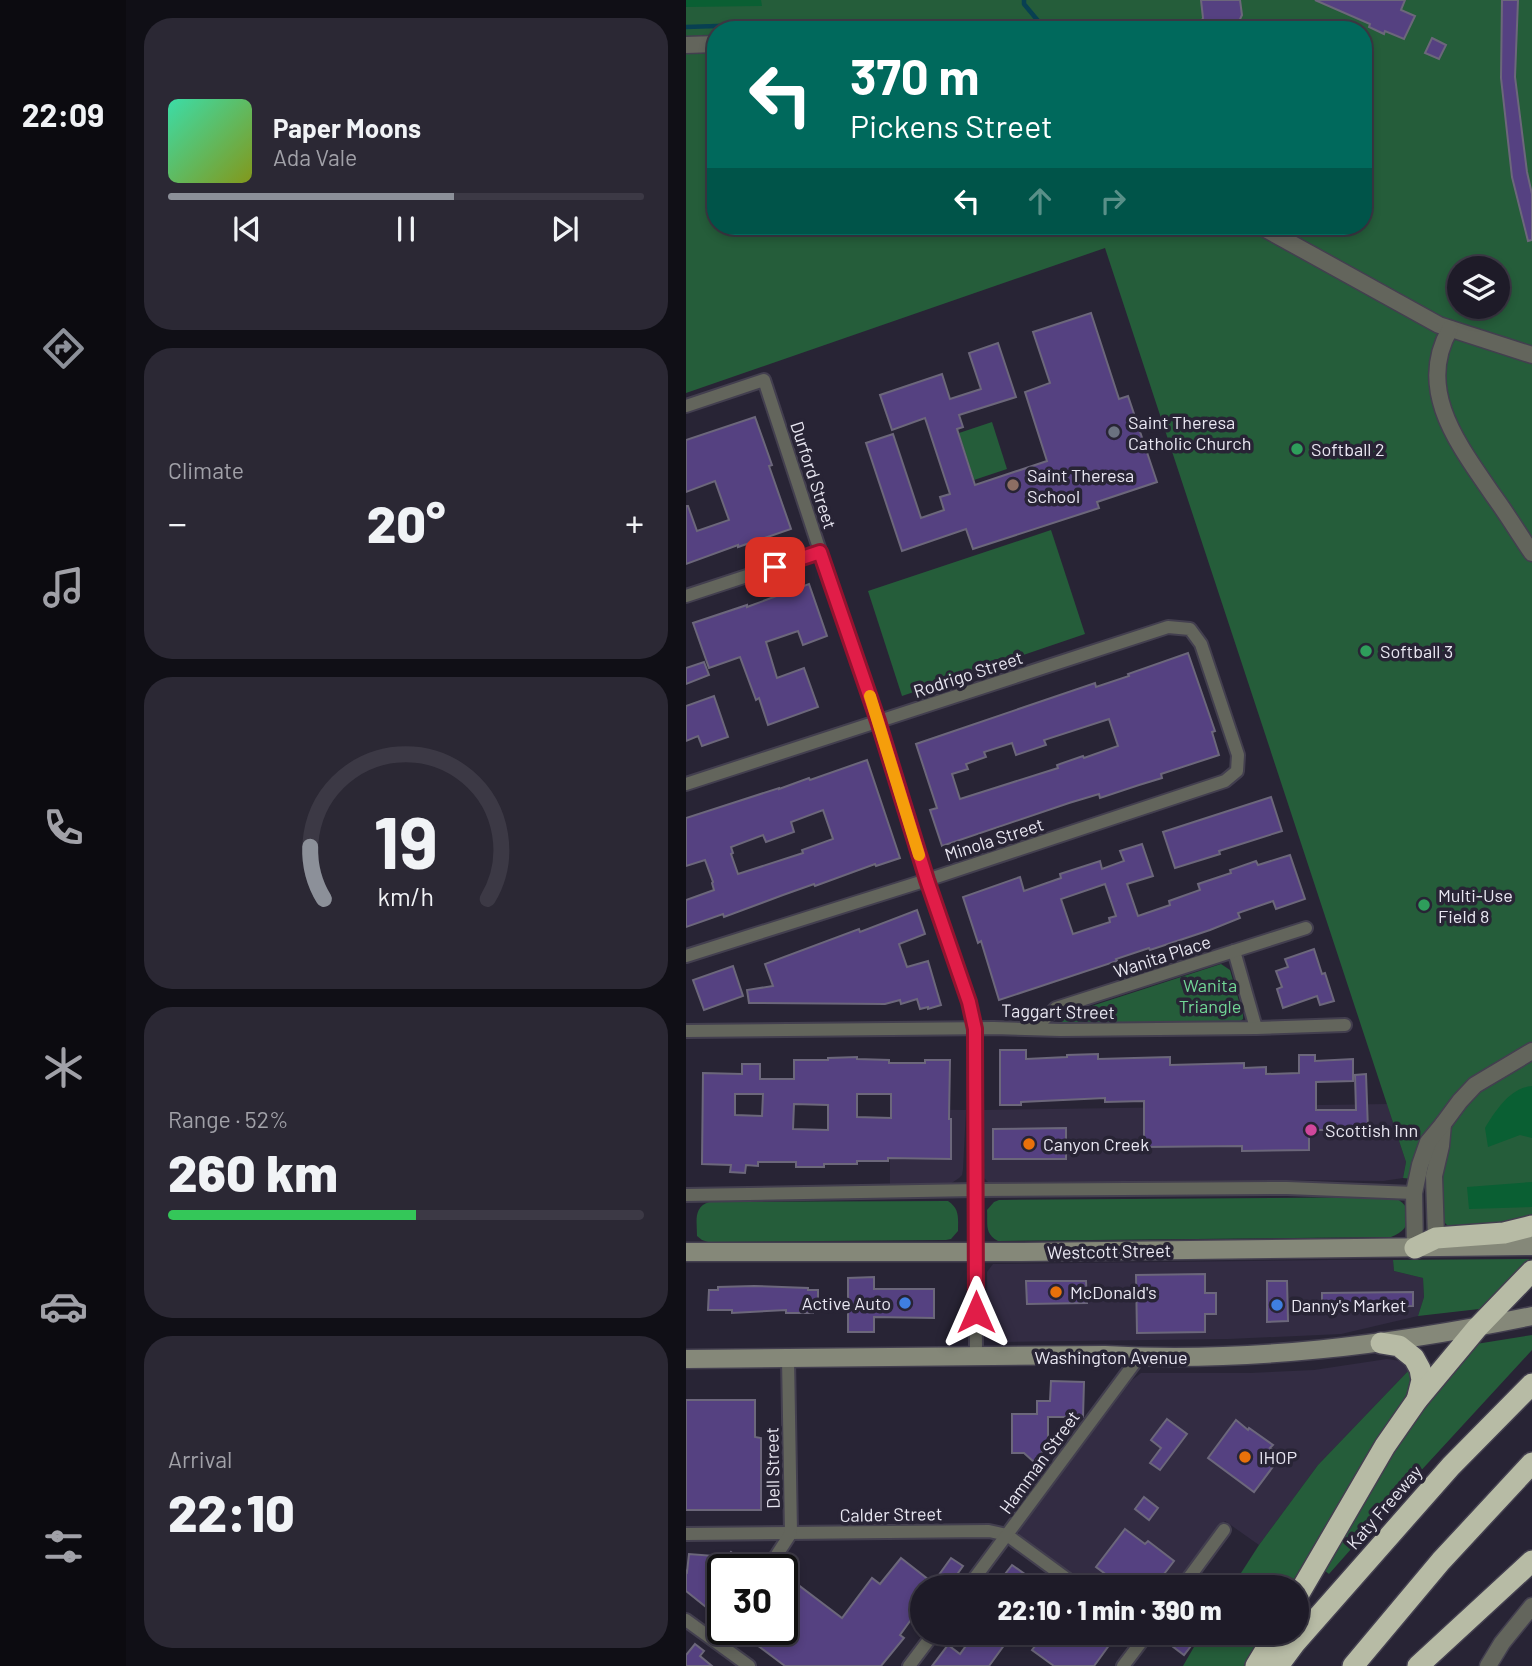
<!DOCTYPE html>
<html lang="en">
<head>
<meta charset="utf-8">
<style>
  body { margin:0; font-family:Barlow,sans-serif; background:#2b2834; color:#f1f3f6; height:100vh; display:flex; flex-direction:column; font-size:26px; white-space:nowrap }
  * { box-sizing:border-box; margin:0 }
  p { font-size:23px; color:#a1a1a8 }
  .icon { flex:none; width:38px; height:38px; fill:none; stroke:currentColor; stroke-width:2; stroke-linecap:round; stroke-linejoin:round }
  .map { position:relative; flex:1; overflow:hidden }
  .sheet { display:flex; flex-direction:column; gap:18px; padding:18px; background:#100f16; width:560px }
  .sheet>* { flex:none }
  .top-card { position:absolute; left:21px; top:21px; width:665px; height:214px; border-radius:28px; box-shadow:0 4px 10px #0003,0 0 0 2px #3c3945; background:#00695c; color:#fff; overflow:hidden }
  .buttons { position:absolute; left:761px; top:256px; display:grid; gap:14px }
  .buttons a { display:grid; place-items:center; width:63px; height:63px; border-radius:50%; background:#1e1b28; box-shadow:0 4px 10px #0003,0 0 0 2px #3c3945; font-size:35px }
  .speed { position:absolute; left:21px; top:1554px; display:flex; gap:14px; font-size:35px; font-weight:700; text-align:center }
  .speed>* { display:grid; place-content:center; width:91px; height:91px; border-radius:50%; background:#1e1b28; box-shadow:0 4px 10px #0003,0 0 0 2px #3c3945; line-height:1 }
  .speed .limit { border:4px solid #111; border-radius:10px; background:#fff; color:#111 }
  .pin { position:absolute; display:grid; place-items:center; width:60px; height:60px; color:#fff; margin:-30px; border-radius:14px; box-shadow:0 4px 10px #0006 }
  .me { position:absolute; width:77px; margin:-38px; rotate:0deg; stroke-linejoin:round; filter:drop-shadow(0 0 5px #0008) }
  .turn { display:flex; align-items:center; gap:24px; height:147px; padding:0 28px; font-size:32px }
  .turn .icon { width:91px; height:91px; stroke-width:2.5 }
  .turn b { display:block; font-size:49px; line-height:60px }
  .lanes { display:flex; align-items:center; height:66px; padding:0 28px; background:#0003; justify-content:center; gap:35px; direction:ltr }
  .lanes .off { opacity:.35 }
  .big { font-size:52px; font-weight:800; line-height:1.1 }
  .sheet .widget { flex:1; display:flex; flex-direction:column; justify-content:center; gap:10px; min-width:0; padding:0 24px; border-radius:28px; background:#2b2834 }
  .sheet .dial { align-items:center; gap:0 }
  .dial svg { height:182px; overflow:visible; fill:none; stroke:#3c3945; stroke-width:7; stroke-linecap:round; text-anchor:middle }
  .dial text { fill:#f1f3f6; stroke:none }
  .song { display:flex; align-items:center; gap:21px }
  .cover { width:84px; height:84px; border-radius:10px; background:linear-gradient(135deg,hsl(160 70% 55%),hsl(70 70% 35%)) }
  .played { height:7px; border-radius:4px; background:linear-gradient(90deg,#8c9099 60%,#3c3945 60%) }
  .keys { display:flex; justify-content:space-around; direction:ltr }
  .heat { display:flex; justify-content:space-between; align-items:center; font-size:38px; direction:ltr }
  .charge { height:10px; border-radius:5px; background:linear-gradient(90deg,#34c759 52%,#3c3945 0) }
  .trip { position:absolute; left:224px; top:1575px; width:399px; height:70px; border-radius:35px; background:#1e1b28; box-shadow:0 4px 10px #0003,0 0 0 2px #3c3945; font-weight:800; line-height:70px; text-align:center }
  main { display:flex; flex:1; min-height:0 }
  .tabs { display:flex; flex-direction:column; width:126px; justify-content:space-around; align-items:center; background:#0c0b10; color:#a1a1a8 }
  .tabs .icon { width:49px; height:49px }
  .tabs .current { color:#8c9099 }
  .tabs b { font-size:32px; color:#f1f3f6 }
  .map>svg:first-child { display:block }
</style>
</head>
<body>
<main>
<nav class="tabs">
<b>22:09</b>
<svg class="icon current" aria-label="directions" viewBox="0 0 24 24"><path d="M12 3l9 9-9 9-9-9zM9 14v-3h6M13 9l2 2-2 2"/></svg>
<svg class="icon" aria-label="music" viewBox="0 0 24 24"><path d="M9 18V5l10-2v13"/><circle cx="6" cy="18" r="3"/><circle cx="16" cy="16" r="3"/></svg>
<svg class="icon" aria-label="phone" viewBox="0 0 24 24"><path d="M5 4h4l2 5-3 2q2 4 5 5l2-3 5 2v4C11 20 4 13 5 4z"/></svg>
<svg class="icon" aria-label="climate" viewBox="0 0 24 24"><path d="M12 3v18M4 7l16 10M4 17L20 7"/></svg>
<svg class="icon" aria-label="car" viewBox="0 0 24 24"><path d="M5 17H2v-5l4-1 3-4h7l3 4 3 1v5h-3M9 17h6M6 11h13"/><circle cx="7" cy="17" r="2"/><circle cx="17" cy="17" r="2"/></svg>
<svg class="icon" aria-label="filters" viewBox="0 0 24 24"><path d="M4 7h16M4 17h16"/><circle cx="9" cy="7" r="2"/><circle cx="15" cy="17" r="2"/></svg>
</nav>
<section class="sheet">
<div class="widget">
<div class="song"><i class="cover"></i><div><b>Paper Moons</b><p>Ada Vale</p></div></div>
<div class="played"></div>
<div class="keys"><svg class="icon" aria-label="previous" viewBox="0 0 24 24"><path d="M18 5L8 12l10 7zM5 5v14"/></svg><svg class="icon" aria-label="pause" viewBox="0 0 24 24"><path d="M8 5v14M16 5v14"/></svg><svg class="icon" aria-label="next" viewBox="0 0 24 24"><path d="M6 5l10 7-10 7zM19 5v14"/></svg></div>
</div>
<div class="widget"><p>Climate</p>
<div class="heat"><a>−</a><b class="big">20°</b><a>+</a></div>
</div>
<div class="widget dial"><svg viewBox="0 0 100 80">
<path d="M14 69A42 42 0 1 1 86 69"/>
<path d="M14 69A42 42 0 0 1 8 46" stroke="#8c9099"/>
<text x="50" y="56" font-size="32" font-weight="700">19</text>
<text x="50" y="72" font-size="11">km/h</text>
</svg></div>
<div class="widget"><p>Range · 52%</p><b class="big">260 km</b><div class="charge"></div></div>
<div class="widget"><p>Arrival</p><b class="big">22:10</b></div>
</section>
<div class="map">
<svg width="846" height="1666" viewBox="0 0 846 1666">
  <rect width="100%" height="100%" fill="#282435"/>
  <g fill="#332c43">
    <polygon points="701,1104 720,1162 717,1178 697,1181 591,1180 302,1182 296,1176 295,1171 295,1110"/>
    <polygon points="204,1109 280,1110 277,1169 276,1175 273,1178 264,1184 204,1185"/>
    <polygon points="645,1260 707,1260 708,1271 737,1278 738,1297 732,1316 655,1334 542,1339 311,1342 306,1340 302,1335 301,1272 307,1264"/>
    <polygon points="701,1359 715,1361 725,1368 632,1465 573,1545 539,1521 490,1587 402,1587 333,1535 333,1529 446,1380 455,1373 564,1373 628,1370"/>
  </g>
  <g fill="#255d3a" fill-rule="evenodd">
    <path d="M0,0H846V1222L765,1229L757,1221L756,1182L717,1178L720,1162L419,248L0,393ZM30,30H677V226H30ZM774,268H812V306H774Z"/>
    <polygon points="306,422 321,469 288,480 273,433"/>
    <polygon points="365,530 399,634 216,696 182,591"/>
    <polygon points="535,964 544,970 557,1015 557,1019 554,1021 378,1023 374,1020 376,1016 381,1014"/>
    <path d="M706,1197C730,1205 727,1230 705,1237L312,1241C298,1233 302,1224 301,1210L308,1202L313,1200Z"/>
    <path d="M262,1201C274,1209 272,1218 272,1231L265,1239L260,1240L22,1242L16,1240L11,1236C11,1222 7,1207 23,1202Z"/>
    <polygon points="843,1259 845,1263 802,1308 732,1316 738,1297 737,1278 708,1271 707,1260"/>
    <polygon points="846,1335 846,1350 719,1488 643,1574 634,1567 728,1417 790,1344"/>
    <polygon points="725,1368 728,1387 609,1587 546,1587 573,1545 632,1465"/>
    <polygon points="516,1633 581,1633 559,1666 497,1666"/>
  </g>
  <g fill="#0a5f33">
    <polygon points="0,0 75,0 76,6 0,7"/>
    <path d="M846,1086V1138L834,1135L802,1147L799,1128C810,1110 824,1088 846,1086Z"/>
    <polygon points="846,1182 846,1207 783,1209 781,1187"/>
  </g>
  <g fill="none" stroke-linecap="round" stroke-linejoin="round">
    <g stroke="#084052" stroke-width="4.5">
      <polyline points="338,0 338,4 353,22 355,30"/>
      <polyline points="0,27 62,25 155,30"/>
      <polyline points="26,57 30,57"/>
    </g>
  </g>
  <g fill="#554181" stroke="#6c677b" stroke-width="2" fill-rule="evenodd">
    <polygon points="515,0 554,0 556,15 549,30 512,30 517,18"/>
    <polygon points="629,0 719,0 715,10 729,16 718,39 699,31 698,34 683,27 684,24"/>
    <polygon points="816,0 832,0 829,77 841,172 846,194 846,240 842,241 826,177 815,78"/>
    <polygon points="746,38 760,45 753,59 739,53"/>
    <polygon points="405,313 433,399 442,396 471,482 411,502 413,508 287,549 280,529 216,551 180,443 207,434 235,518 258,510 254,497 264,494 239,418 206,430 194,395 256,374 264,399 295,389 283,353 312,343 330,397 273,415 277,427 271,429 289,485 361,461 339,392 364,383 347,332"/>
    <polygon points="69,417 86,465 83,466 105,529 52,547 52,545 0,564 0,506 2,506 11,531 43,520 29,481 0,492 0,440"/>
    <polygon points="123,584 141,636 117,645 112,631 80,642 91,678 118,668 132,707 82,725 73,698 70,700 54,657 23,668 7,623 61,605 61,607"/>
    <path d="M502,653L529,731L526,732L533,755L475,774L476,778L453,785L414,798L413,794L383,803L256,846L244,810L251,808L230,744L409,683L410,687L443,676L442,674ZM423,719L432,746L398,758L397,756L371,765L372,768L274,799L266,774L282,769L280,764L300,757L298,752L326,743L330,755L360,745L358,740Z"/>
    <polygon points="18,662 23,675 0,684 0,668"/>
    <polygon points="28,696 42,737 16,746 12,736 0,741 0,706"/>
    <path d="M181,760L214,858L190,866L189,864L129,886L128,884L97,895L38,917L37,914L0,927V900L28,890L26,883L27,882L19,860L0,866V818L93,788V789L123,778L124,780ZM137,810L147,839L116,850L117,853L52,874L45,854L47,853L45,847L77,835L80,842L108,832L105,822Z"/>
    <polygon points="585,797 596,831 533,851 534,854 489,868 477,832"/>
    <path d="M456,844L467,876L441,884L452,916L484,905L483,901L514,890L512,884L545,873L544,870L570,861L572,865L604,855L619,899L590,909L587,901L552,913L554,918L524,930L464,950L463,948L430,959L431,961L313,1000L295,941L292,943L277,897L334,877L338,891L375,878L374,874L414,861L416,869L438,861L434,851ZM419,884L430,916L423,918L424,922L387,934L375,899Z"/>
    <polygon points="231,910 239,934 213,944 221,967 242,961 255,1005 242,1009 242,1007 234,1009 231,999 215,1004 214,1000 199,1004 63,1003 61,990 87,986 79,964 173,929 174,932"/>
    <polygon points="628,949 636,974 639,973 648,1001 634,1005 631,996 597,1008 591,989 596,987 590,971 602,967 599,959"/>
    <polygon points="47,966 57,996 18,1010 7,980"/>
    <polygon points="314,1050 340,1050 340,1059 381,1057 381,1055 412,1054 412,1059 484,1057 484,1065 558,1063 558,1068 580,1067 580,1074 613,1073 613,1055 629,1055 629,1061 667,1059 667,1081 630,1082 630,1110 670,1110 669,1075 680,1074 682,1130 623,1130 623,1150 556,1151 556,1146 458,1147 458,1101 419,1102 419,1098 335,1102 335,1105 314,1105"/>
    <path d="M171,1057V1059L203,1060V1063H239V1060H264L263,1119H265V1159L202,1158V1161H171V1164H138V1167H110V1162H72V1166L60,1165L59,1173L44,1172L45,1165L16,1164L17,1073L56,1074V1064H74V1079H108V1060H142V1058ZM49,1094H77L76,1116L49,1115ZM171,1094H205V1118L171,1117ZM108,1104L142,1105V1130L107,1129Z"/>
    <polygon points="380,1128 380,1159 307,1159 307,1129"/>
    <polygon points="519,1274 519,1293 530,1293 530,1314 519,1314 519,1332 451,1333 450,1275"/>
    <polygon points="188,1277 188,1289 248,1289 248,1318 188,1317 188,1332 162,1332 162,1278"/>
    <polygon points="340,1281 400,1281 401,1303 341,1304"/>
    <polygon points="581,1281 601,1281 602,1321 581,1322"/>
    <polygon points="68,1286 122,1288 122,1290 132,1290 132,1310 127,1310 127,1313 100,1313 100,1310 46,1313 46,1310 22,1310 23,1290 32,1290 32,1287"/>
    <polygon points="727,1292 727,1306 636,1307 636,1293"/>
    <polygon points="365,1381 398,1382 397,1417 362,1417 362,1445 348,1462 338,1453 326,1453 326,1414 351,1414 351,1401 364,1401"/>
    <polygon points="0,1400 69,1400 69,1437 75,1438 75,1510 0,1510"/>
    <polygon points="481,1419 501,1434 474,1470 464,1463 475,1448 465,1440"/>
    <polygon points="550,1420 562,1430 563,1428 587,1445 584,1448 595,1456 568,1492 522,1458"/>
    <polygon points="458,1497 472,1508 463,1520 449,1509"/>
    <polygon points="439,1529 459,1544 462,1541 488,1561 468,1587 437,1587 410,1567"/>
    <polygon points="45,1552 58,1562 52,1570 37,1570 37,1594 25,1611 0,1591 0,1571 1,1572 3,1554 41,1557"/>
    <polygon points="215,1558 247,1583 265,1558 277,1566 262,1587 236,1587 236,1614 232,1610 214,1635 218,1638 195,1666 99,1666 59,1636 64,1629 96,1629 96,1587 103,1578 156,1618 186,1578 194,1584"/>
    <polygon points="326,1565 357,1587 309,1587"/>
    <polygon points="289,1633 317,1633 324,1637 303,1666 246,1666 262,1645 274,1654"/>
    <polygon points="359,1633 432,1633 408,1666 368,1666 346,1650"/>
    <polygon points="483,1633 512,1633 506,1640 508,1642 498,1655 478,1640"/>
    <polygon points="9,1644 18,1651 14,1656 26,1666 0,1666 0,1655"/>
  </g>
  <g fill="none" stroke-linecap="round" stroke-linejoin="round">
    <g stroke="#433f4f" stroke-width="16">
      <g id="minor">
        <polyline points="0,406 78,380 134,551 192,721 241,880 283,1002 289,1029 290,1356"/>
        <polyline points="0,596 134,552"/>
        <polyline points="0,784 482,627 504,629 515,644 552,755 551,771 539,781 241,880 0,956"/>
        <polyline points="548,951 570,1028"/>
        <polyline points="348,1029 370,1008 620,928"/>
        <polyline points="0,1031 308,1028 375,1030 570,1028 659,1025"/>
        <polyline points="0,1195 290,1190 601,1188 728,1193"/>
        <polyline points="0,1534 303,1531 321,1535 392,1587"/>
        <polyline points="81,1570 105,1533 102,1358"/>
        <polyline points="282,1587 453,1357"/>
        <polyline points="496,1587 538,1530"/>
        <polyline points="0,1620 63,1666"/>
        <polyline points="28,1640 37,1629"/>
        <polyline points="223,1666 248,1633"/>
        <polyline points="437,1666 462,1633"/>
      </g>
    </g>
    <g stroke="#433f4f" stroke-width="19">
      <g id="tertiary">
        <polyline points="0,45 30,44"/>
        <polyline points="574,226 753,325 846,355"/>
        <path d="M764,329C729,390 773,445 807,495C821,514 833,534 846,553"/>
        <polyline points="750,1238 748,1176 755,1146 757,1124"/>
        <polyline points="729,1248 728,1193 734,1165 742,1142 757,1124 774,1101 789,1085 846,1051"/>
        <polyline points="802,1666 816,1643 846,1606"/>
      </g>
    </g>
    <g stroke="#433f4f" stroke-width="21">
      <g id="secondary">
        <polyline points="0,1252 336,1252 846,1246"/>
        <path d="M0,1359L419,1355C564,1363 705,1345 846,1316"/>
      </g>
    </g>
    <g stroke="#433f4f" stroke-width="24">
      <g id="motorway">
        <polyline points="729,1248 750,1238 818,1233 846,1226"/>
        <polyline points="695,1343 713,1346 728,1358 734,1369 736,1380 731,1400"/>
        <polyline points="611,1597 699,1446 731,1400 791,1328 846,1271"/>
        <polyline points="570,1666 590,1633"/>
        <polyline points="592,1666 609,1643 765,1466 846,1384"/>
        <polyline points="667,1666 755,1561 846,1463"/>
        <polyline points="732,1666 846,1561"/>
      </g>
    </g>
    <use href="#minor" stroke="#63655c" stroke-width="12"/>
    <use href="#tertiary" stroke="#63655c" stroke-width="16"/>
    <use href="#secondary" stroke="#858879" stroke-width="18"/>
    <use href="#motorway" stroke="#b7bba5" stroke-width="21"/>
  </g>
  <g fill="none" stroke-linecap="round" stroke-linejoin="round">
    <g stroke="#92132f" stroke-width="18">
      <polyline id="route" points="89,567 134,552 192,721 241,880 283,1002 289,1029 290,1312"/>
    </g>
    <use href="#route" stroke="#e11d48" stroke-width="12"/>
    <polyline stroke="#f59e0b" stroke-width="12" points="184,696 233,855"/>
  </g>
  <circle fill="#6b7280" stroke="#282435" stroke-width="2.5" cx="428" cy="432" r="7"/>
  <g fill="#2e9e5b" stroke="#282435" stroke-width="2.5">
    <circle cx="611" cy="449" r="7"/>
    <circle cx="680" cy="651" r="7"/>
    <circle cx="738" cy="905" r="7"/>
  </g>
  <circle fill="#8d6e63" stroke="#282435" stroke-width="2.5" cx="327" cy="485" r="7"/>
  <circle fill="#d1479c" stroke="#282435" stroke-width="2.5" cx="625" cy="1130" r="7"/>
  <g fill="#e8710a" stroke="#282435" stroke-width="2.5">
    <circle cx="343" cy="1144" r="7"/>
    <circle cx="370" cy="1292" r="7"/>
    <circle cx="559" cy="1457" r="7"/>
  </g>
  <g fill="#3f7fe0" stroke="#282435" stroke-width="2.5">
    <circle cx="219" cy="1303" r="7"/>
    <circle cx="591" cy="1305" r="7"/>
  </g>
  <g text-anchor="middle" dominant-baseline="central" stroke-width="7" stroke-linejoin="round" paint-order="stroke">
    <g font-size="18" fill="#e9e7f2" stroke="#282435" text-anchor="start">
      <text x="442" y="422">Saint Theresa<tspan x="442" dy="21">Catholic Church</tspan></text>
      <text x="625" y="449">Softball 2</text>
      <text x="341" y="475">Saint Theresa<tspan x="341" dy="21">School</tspan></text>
      <text x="694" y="651">Softball 3</text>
      <text x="752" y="895">Multi-Use<tspan x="752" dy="21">Field 8</tspan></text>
      <text x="639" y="1130">Scottish Inn</text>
      <text x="357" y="1144">Canyon Creek</text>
      <text x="384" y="1292">McDonald's</text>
      <text x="205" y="1303" text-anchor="end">Active Auto</text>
      <text x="605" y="1305">Danny's Market</text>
      <text x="573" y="1457">IHOP</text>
    </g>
    <g font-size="18" fill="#e9e7f2" stroke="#282435">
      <text transform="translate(128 475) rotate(72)">Durford Street</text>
      <text transform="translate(282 674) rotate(-18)">Rodrigo Street</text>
      <text transform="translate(308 839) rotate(-18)">Minola Street</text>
      <text transform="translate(476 956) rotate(-18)">Wanita Place</text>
      <text transform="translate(372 1011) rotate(1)">Taggart Street</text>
      <text transform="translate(423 1251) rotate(-1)">Westcott Street</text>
      <text x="425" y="1357">Washington Avenue</text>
      <text transform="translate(353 1462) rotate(-54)">Hamman Street</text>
      <text transform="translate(86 1468) rotate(-91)">Dell Street</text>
      <text transform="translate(698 1507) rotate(-49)">Katy Freeway</text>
      <text transform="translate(205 1514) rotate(-1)">Calder Street</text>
    </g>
    <g font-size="18" fill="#72d796" stroke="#282435">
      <text x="524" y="985">Wanita<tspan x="524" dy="21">Triangle</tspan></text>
    </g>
  </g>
</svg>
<div class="buttons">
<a><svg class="icon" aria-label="layers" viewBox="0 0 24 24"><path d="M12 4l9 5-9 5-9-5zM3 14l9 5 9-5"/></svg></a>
</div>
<div class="speed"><div class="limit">30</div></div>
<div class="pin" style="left:89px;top:567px;background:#d93025"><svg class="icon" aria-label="arrive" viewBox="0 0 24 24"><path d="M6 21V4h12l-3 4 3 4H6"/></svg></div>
<svg class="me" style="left:290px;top:1312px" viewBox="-20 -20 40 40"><path d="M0-17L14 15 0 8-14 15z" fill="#e11d48" stroke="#fff" stroke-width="4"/></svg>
<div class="trip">22:10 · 1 min · 390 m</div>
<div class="top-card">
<div class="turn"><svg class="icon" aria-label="left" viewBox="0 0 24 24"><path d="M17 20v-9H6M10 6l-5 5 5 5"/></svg><div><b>370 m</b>Pickens Street</div></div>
<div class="lanes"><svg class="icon" aria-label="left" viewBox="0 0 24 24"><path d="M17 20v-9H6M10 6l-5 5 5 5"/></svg><svg class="icon off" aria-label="ahead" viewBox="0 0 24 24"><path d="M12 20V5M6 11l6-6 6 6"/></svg><svg class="icon off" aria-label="right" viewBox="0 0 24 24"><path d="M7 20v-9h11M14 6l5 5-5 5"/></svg></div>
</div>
</div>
</main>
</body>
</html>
